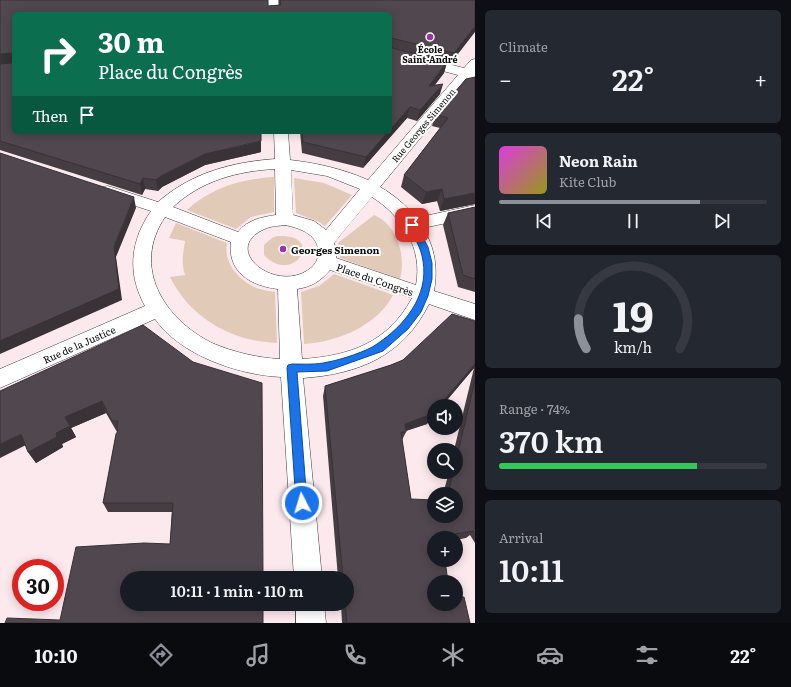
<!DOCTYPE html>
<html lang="en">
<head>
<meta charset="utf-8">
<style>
  body { margin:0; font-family:Literata,serif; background:#242831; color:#f1f3f6; height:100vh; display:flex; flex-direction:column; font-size:15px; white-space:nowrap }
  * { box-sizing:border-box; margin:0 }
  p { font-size:13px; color:#9ea1a6 }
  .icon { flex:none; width:22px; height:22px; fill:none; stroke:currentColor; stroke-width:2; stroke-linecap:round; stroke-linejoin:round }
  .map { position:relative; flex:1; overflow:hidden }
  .details { display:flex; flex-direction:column; gap:10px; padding:10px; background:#0d0f14; width:316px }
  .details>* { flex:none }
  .guide { position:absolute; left:12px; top:12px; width:380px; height:122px; border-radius:6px; box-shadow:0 2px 10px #0003; background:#0b6e4f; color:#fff; overflow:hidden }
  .buttons { position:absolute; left:427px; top:399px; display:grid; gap:8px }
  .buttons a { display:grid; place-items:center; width:36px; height:36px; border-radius:50%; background:#171b24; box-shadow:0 2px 10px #0003; font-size:20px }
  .speed { position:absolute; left:12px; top:559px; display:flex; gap:8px; font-size:20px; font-weight:700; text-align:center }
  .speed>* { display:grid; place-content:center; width:52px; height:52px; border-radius:50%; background:#171b24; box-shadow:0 2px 10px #0003; line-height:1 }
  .speed .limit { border:6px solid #d22; background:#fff; color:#111 }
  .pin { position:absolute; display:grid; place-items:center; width:34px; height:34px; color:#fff; margin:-17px; border-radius:8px; box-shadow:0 2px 6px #0006 }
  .me { position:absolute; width:44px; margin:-22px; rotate:355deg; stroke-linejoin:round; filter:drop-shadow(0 0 3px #0008) }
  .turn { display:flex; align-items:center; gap:14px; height:84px; padding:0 20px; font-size:18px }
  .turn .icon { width:52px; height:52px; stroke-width:2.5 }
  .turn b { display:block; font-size:28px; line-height:34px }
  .then { display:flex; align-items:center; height:38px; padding:0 20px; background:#0003; gap:8px; font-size:15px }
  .big { font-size:30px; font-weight:600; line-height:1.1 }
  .details .tile { flex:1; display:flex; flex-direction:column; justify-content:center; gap:6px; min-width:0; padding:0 14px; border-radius:6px; background:#242831 }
  .details .dial { align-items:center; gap:0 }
  .dial svg { height:104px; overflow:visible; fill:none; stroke:#363941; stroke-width:7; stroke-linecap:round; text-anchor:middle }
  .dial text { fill:#f1f3f6; stroke:none }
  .song { display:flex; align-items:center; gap:12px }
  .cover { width:48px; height:48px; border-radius:6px; background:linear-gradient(135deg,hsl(300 70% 55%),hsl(60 70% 35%)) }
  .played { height:4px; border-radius:2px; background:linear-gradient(90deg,#8c9099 75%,#363941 75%) }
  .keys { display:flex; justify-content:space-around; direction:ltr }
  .heat { display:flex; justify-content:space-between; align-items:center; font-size:22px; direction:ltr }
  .charge { height:6px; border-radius:3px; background:linear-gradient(90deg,#34c759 74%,#363941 0) }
  .trip { position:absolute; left:120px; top:571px; width:234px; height:40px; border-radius:20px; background:#171b24; box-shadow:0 2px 10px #0003; font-weight:600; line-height:40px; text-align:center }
  .tab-bar { display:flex; height:64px; justify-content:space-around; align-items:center; background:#090b0e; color:#9ea1a6 }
  .tab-bar .icon { width:28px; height:28px }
  .tab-bar .on { color:#8c9099 }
  .tab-bar b { font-size:18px; color:#f1f3f6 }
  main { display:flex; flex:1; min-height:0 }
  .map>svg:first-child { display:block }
</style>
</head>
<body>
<main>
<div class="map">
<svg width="475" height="623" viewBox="0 0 475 623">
  <rect width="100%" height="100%" fill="#fce9ee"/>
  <g fill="#e2cab8">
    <path d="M274,177V212L251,217L236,229L187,210C211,188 241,179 274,177Z"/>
    <polygon points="294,178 324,183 352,195 325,226 319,222 296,213"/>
    <path d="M374,215C378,217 384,220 387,224C400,237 405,261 400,279L340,258V246L338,243Z"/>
    <path d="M176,223L227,243C223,263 239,280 256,288C262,290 269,291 275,292L277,343C233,342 190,318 170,277L185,275C181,262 183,253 185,241L169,238Z"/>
    <path d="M277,236C327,233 294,287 264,255V245L272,238Z"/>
    <path d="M334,274L393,295C377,326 337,342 304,344L301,292L319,286Z"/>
  </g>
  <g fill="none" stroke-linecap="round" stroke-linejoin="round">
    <g stroke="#3d3d3d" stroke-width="1">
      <g id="street">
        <polygon points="268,0 278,0 279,14 269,14"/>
        <path d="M390,49L464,68L471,60L475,59V79L470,78L380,187C394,195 406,205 416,218L475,205V217L423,228C435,248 438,268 434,291L475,304V320L429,304C403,356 359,374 303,378L322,578H294L281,377C238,375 180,355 155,319L0,388V369L145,306C127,274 130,241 151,211L102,195L100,191L102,187L108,186L158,202C191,173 232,162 275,159L274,132H288L290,160C317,163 343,169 368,180L458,75L390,57ZM275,169L276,215C262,217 247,220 238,232L173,207C201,181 237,171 275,169ZM291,170L327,176L360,189L326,230L314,221L293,215ZM372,197C402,216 423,248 416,285L336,258L337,252L334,243ZM165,217L231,242C227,272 251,286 278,289L280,359C258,358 233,352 212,343C164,319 131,267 165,217ZM285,225C300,228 320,235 318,254C318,259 316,263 312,267C278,297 216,248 267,228C272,226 279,226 285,225ZM330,270L412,298C388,343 349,356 302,359L297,289C311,287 321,281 330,270Z"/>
        <polygon points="296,604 324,604 326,623 296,623"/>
      </g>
    </g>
    <use href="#street" fill="#fff" fill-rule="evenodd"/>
  </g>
  <g fill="#463d43" fill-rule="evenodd">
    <polygon points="0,0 268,6 279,5 279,0 475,0 451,63 404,51 447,62 444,73 434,85 440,94 417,121 407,118 363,168 302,153 300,132 390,132 390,14 14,14 14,132 261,152 205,165 162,187 158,191 145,189 142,195 0,150"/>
    <polygon points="466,79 475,204 440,211 437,201 422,204 401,187 404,175 440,128 432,126 436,114"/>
    <polygon points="475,207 475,292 458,287 443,225 448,213"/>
    <path d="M475,321V526L474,531L475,530V543L470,535L466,538L456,540V538H434V582L470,623H342L341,604H347V578H338L323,396L325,386L391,365L403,360ZM474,368L454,450H456V472H449L443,494H456L434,516L411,499L402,440L406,432L405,431L427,424L434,406H442Z"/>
    <polygon points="143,325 263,578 60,620 170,544 172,512 108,512 103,503 117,432 106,413 71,428 76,437 62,444 63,447 36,463 28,452"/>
  </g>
  <g fill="#393237">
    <polygon points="475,26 475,32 451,63 454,53"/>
    <polygon points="12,53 14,63 0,65 0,54"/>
    <polygon points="447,62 444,73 426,97 429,86"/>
    <polygon points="443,84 440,94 417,121 420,110"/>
    <polygon points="410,107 407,118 363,168 366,157 388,132 390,132 390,130"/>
    <polygon points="261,141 261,152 205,165 162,187 158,191 156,180 161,176 205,154"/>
    <polygon points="143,178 145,189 142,195 140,184"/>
    <polygon points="442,189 437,201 422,204 426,192"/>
    <polygon points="475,193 475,204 440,211 444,199"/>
    <polygon points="134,197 136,208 116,257 122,300 0,354 0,341 114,246"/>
    <polygon points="475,364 475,366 474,368 442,406 439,406"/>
    <polygon points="102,401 106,413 71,428 65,417"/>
    <polygon points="434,412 434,415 427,424 400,433 405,424"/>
    <polygon points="70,426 76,437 62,444 63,447 36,463 28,452 56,433"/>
    <polygon points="21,434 28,444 0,458 0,444"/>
  </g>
  <g fill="#51474e" stroke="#393237">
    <polygon points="0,0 268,0 268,6 281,5 280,0 475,0 475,26 454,53 391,38 392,48 447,62 429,86 443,84 420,110 410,107 390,130 390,14 14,14 14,132 261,132 261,141 205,154 161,176 156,180 143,178 140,184 0,141 0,64 12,63 12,53 0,54"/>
    <polygon points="475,77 475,193 444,199 442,189 426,192 404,175 448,118 436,114 466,79"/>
    <polygon points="302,132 388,132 366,157 303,142"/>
    <polygon points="0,153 134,197 114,246 119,289 0,341"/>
    <polygon points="475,207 475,279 463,275 448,213"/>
    <polygon points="452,314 475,321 475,364 439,406 434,406 434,412 432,414 405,424 406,432 401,432 411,499 434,500 434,516 456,516 456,494 448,494 453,472 456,472 456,461 475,380 475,526 474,531 441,536 441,538 434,538 434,560 445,560 448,582 434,582 434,604 456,604 456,597 464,597 470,623 347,623 345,604 347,604 347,578 343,578 325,386 391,365 403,360"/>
    <polygon points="143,325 193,362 262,383 263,578 127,578 127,604 263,604 263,623 5,623 7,618 60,620 76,547 144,543 170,544 173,503 103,503 116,434 118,431 117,429 118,421 112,421 102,401 65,417 70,426 56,433 57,437 28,452 21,434 0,444 0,391"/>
  </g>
  <path fill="#1a73e8" stroke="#114b97" d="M412,222L415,223L428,247L432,263V279L428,296L421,312L408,329L383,351L327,371L297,372L307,503L306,507L302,509L297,507L296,503L287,368L288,365L292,364C303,364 317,365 328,362C340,360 368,351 377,344C404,326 429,296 423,261C421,247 414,237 408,225Z"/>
  <g fill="#9c34a7" stroke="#fff" stroke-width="1.5">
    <circle cx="430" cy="37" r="4"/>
    <circle cx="283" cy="249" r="4"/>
  </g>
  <g text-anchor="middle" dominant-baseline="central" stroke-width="4" stroke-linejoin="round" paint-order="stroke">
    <g font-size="9" font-weight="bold" fill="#0a0a0a" stroke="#fff">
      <text x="430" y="49">École<tspan x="430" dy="10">Saint-André</tspan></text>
    </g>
    <g font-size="9" fill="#0a0a0a" stroke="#fff">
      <text transform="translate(423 125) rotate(-50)">Rue Georges Simenon</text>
    </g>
    <g font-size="10" font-weight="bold" fill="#0a0a0a" stroke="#fff" text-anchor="start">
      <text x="291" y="249">Georges Simenon</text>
    </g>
    <g font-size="10" fill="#0a0a0a" stroke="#fff">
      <text transform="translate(375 279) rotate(19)">Place du Congrès</text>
      <text transform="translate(79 344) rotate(-24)">Rue de la Justice</text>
    </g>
  </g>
</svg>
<div class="buttons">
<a><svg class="icon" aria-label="sound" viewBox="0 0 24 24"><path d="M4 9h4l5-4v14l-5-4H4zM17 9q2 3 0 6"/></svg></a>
<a><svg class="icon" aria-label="search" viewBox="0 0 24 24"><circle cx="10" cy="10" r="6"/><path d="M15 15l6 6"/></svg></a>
<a><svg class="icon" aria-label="layers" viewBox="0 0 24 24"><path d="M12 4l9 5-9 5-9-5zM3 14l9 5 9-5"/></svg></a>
<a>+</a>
<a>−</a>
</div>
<div class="speed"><div class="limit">30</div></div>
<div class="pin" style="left:412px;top:225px;background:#d93025"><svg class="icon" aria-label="arrive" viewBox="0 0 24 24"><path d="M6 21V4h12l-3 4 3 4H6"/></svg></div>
<svg class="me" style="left:302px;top:503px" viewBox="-20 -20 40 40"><circle r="17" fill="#1a73e8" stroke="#fff" stroke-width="3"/><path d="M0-11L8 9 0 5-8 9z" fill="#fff"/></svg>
<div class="trip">10:11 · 1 min · 110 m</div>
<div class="guide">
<div class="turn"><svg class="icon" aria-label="right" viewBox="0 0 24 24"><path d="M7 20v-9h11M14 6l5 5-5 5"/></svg><div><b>30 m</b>Place du Congrès</div></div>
<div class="then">Then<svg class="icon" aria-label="arrive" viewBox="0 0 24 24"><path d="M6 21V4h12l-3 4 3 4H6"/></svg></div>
</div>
</div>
<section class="details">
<div class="tile"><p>Climate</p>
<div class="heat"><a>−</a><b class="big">22°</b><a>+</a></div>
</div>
<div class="tile">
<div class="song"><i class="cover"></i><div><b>Neon Rain</b><p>Kite Club</p></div></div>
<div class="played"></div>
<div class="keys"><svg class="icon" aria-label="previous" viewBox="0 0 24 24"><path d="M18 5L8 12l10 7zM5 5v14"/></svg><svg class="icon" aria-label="pause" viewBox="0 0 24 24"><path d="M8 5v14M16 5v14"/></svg><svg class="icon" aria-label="next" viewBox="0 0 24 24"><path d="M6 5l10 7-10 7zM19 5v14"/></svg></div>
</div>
<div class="tile dial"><svg viewBox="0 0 100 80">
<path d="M14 69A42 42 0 1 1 86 69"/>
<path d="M14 69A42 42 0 0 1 8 46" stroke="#8c9099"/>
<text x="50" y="56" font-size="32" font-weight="700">19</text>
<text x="50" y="72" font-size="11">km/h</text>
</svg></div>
<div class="tile"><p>Range · 74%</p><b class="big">370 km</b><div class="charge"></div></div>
<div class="tile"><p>Arrival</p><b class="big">10:11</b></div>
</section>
</main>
<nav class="tab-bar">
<b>10:10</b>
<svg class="icon on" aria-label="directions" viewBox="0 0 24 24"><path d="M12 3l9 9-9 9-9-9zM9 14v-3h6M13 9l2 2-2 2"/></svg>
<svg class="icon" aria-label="music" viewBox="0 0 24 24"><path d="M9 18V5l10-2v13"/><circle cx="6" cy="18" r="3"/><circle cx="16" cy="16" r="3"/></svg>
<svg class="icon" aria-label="phone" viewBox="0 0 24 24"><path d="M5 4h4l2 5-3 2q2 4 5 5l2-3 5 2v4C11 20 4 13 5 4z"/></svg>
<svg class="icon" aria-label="climate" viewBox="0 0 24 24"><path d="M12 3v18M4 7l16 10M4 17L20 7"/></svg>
<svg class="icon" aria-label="car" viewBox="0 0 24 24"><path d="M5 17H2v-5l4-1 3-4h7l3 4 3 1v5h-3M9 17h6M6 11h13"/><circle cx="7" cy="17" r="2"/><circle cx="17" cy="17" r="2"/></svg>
<svg class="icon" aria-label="filters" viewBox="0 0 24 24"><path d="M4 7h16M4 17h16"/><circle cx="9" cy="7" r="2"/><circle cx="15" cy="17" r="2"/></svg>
<b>22°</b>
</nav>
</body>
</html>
